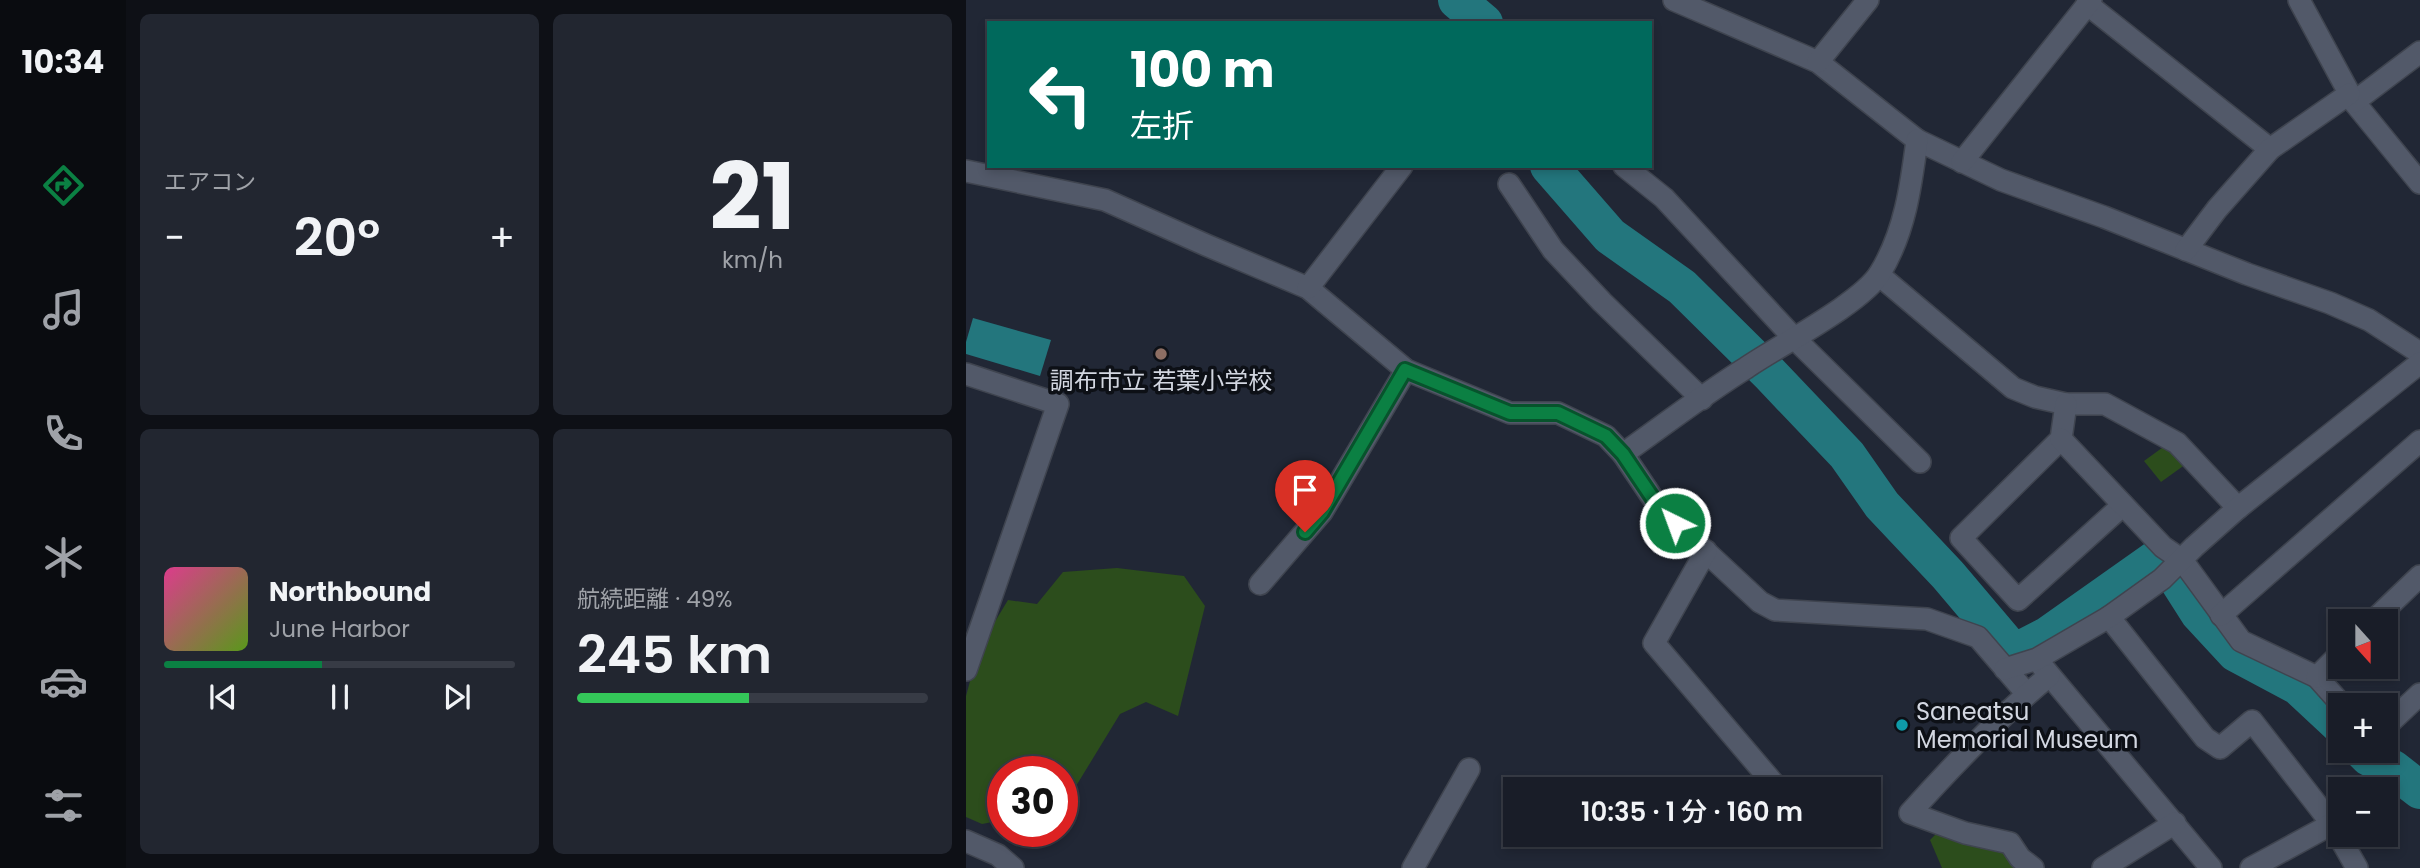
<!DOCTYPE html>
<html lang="ja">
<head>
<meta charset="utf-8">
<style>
  body { margin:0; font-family:Poppins,"Noto Sans JP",sans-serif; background:#222630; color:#f1f3f6; height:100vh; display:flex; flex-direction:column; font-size:26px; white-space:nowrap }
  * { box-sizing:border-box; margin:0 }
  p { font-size:23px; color:#9fa2a8 }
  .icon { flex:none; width:38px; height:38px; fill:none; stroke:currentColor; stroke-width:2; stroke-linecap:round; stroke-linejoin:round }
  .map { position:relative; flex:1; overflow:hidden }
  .details { display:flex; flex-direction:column; gap:14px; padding:14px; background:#0e1016; width:840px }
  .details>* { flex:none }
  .banner { position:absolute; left:21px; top:21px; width:665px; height:147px; border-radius:0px; box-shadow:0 4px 10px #0003,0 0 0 2px #373b45; background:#00695c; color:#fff; overflow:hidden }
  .needle { width:46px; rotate:159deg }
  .fabs { position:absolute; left:1362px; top:609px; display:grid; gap:14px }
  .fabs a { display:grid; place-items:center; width:70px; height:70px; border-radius:0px; background:#191d28; box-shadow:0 4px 10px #0003,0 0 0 2px #373b45; font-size:35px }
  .speed { position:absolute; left:21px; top:756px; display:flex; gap:14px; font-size:35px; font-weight:700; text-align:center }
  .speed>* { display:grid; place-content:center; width:91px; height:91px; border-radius:50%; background:#191d28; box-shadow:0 4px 10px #0003,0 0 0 2px #373b45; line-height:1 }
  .speed .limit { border:10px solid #d22; background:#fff; color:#111 }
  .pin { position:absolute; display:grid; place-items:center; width:60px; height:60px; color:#fff; margin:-72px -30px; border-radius:50% 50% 50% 0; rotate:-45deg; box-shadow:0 0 7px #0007 }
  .pin .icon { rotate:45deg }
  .me { position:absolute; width:77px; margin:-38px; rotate:318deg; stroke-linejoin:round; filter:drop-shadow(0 0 5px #0008) }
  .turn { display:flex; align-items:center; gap:24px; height:147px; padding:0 28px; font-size:32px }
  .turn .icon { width:91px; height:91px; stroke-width:2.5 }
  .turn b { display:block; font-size:49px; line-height:60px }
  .big { font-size:52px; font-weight:600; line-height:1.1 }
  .details .tile { flex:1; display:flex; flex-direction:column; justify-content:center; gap:10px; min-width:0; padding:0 24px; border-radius:10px; background:#222630 }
  .details .dial { align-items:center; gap:0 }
  .dial b { font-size:91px; line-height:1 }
  .song { display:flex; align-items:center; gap:21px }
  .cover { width:84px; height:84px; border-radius:10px; background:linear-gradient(135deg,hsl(330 70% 55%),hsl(90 70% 35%)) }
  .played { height:7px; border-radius:4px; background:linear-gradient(90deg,#0b8043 45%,#373b45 45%) }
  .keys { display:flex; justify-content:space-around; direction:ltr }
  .heat { display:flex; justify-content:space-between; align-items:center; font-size:38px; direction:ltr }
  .charge { height:10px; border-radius:5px; background:linear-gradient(90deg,#34c759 49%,#373b45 0) }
  .details .tiles { flex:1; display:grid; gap:14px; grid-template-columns:repeat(2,1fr) }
  .trip { position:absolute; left:537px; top:777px; width:378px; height:70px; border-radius:0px; background:#191d28; box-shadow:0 4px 10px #0003,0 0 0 2px #373b45; font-weight:600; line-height:70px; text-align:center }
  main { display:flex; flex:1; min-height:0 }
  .tab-bar { display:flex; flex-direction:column; width:126px; justify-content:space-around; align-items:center; background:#0a0c10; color:#9fa2a8 }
  .tab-bar .icon { width:49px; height:49px }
  .tab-bar .current { color:#0b8043 }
  .tab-bar b { font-size:32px; color:#f1f3f6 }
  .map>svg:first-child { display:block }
</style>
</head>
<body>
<main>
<nav class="tab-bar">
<b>10:34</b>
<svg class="icon current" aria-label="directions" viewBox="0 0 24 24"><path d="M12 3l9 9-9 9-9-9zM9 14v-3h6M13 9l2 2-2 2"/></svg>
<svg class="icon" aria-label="music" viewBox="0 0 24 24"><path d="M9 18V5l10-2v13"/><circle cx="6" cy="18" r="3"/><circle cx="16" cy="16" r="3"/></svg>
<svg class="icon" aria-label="phone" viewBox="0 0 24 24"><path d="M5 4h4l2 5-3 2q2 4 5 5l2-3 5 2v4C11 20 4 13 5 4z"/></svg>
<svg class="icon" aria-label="climate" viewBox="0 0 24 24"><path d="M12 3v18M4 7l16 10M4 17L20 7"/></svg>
<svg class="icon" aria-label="car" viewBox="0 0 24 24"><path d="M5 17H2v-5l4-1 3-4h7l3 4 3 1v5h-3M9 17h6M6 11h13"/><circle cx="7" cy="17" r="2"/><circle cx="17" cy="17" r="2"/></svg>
<svg class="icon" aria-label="filters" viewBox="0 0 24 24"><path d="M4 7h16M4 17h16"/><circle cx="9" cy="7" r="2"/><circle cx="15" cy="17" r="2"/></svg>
</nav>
<section class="details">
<div class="tiles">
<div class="tile"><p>エアコン</p>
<div class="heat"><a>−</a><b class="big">20°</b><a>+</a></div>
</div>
<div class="tile dial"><b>21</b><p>km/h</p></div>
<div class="tile">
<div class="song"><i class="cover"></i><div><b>Northbound</b><p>June Harbor</p></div></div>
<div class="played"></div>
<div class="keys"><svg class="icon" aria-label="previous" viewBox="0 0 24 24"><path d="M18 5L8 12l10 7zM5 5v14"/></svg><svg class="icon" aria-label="pause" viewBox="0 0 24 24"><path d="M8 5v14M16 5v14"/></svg><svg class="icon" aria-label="next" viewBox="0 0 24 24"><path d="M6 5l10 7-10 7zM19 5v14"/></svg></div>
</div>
<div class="tile"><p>航続距離 · 49%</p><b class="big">245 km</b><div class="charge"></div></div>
</div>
</section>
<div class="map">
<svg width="1454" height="868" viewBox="0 0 1454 868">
  <rect width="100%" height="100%" fill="#212735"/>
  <g fill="#2c4d1c">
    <polygon points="1200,445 1220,464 1195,482 1178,461"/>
    <polygon points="151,568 218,576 239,606 212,716 180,702 154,714 96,809 96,772 37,772 37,820 16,824 0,817 0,696 13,648 42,600 71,604 97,572"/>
    <polygon points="972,832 1041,848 1059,868 976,868 964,840"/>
  </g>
  <polygon fill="#23767d" points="7,318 85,340 74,376 0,354 0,342"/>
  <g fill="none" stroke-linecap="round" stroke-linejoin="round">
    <g stroke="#23767d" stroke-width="38">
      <polyline points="491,0 518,23"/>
      <polyline points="583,166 644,236 716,287 803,373 881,455 916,505 982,575 1048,653 1081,636 1190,559 1198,558 1233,613 1270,653 1332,686 1374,725"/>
      <polyline points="1397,751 1403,757 1427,769 1454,790"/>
    </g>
    <g stroke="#3f444f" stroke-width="24">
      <g id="minor">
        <polyline points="708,0 852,62 951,140 1035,180 1138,217 1281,274 1364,303 1403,320 1454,353"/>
        <polyline points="1333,0 1388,102 1454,183"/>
        <polyline points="1121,4 1304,149"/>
        <polyline points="852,62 902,0"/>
        <polyline points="1388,102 1454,52"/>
        <polyline points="996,162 1125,0"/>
        <polyline points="658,166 698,198 827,337 954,462"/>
        <polyline points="0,171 139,200 240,245 342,288 440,370 544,413 592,413 640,436 657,454 694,509 794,602 809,610 961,619 1012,637 1061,694"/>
        <polyline points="543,184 587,250 636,302 736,399"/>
        <polyline points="1220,250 1251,209 1304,149 1383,94"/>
        <polyline points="913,275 1047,388 1069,397 1100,404 1139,404 1211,443 1272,508"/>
        <polyline points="342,288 436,166"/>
        <polyline points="0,374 92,404 0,670"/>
        <polyline points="1100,404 1095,439 995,538 1052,600 1157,505"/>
        <polyline points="1095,439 1197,547 1216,560 1275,641 1351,677 1376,705"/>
        <path d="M657,454C698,425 738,394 780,368C812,346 896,303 914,273C939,232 945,186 951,140"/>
        <polyline points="740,551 688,643 808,784"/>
        <polyline points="294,584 356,512 440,370"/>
        <polyline points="1255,615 1454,441"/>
        <polyline points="1143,617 1239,738 1254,748 1286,721 1366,824 1391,868"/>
        <polyline points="1407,621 1454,576"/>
        <polyline points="1076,666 1245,868"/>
        <polyline points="1039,669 1071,659 1143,617 1196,579 1228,547 1272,508 1454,363"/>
        <polyline points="1351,677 1374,654"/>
        <polyline points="1419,727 1454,694"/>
        <polyline points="0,841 32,855 47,868"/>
        <polyline points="447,868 503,769"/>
        <path d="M1067,868L1054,858L1044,843L999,833L944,813C987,765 1033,717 1083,676"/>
        <polyline points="1137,868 1209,823"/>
        <polyline points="1285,868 1366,824"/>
      </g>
    </g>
    <use href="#minor" stroke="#525969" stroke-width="21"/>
  </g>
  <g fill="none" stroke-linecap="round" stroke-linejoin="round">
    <g stroke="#07532c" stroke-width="18">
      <polyline id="route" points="339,532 356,512 439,370 544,413 592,413 640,436 657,454 694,509 709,523"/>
    </g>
    <use href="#route" stroke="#0b8043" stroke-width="12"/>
  </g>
  <circle fill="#8d6e63" stroke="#0d1016" stroke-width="2.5" cx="195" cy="354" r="7"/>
  <circle fill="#0f9aa8" stroke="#0d1016" stroke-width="2.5" cx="936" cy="725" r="7"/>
  <g text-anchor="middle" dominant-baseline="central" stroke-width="7" stroke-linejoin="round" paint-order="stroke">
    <g font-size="24" fill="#d3d7e1" stroke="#0d1016">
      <text x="195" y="380">調布市立 若葉小学校</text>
      <text x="950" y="711" text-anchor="start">Saneatsu<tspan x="950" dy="28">Memorial Museum</tspan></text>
    </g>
  </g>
</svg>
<div class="fabs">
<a><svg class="needle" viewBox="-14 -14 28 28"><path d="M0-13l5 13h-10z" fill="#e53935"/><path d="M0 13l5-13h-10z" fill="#9fa2a8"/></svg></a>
<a>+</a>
<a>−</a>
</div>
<div class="speed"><div class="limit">30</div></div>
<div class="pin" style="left:339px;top:532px;background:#d93025"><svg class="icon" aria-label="arrive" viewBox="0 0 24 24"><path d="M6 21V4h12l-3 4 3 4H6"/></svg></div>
<svg class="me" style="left:709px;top:523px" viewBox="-20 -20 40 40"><circle r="17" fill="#0b8043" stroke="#fff" stroke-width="3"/><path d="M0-11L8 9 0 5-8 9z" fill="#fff"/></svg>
<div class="trip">10:35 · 1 分 · 160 m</div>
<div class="banner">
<div class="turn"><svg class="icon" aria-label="left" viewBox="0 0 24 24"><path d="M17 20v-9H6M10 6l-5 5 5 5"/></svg><div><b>100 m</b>左折</div></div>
</div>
</div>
</main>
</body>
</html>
